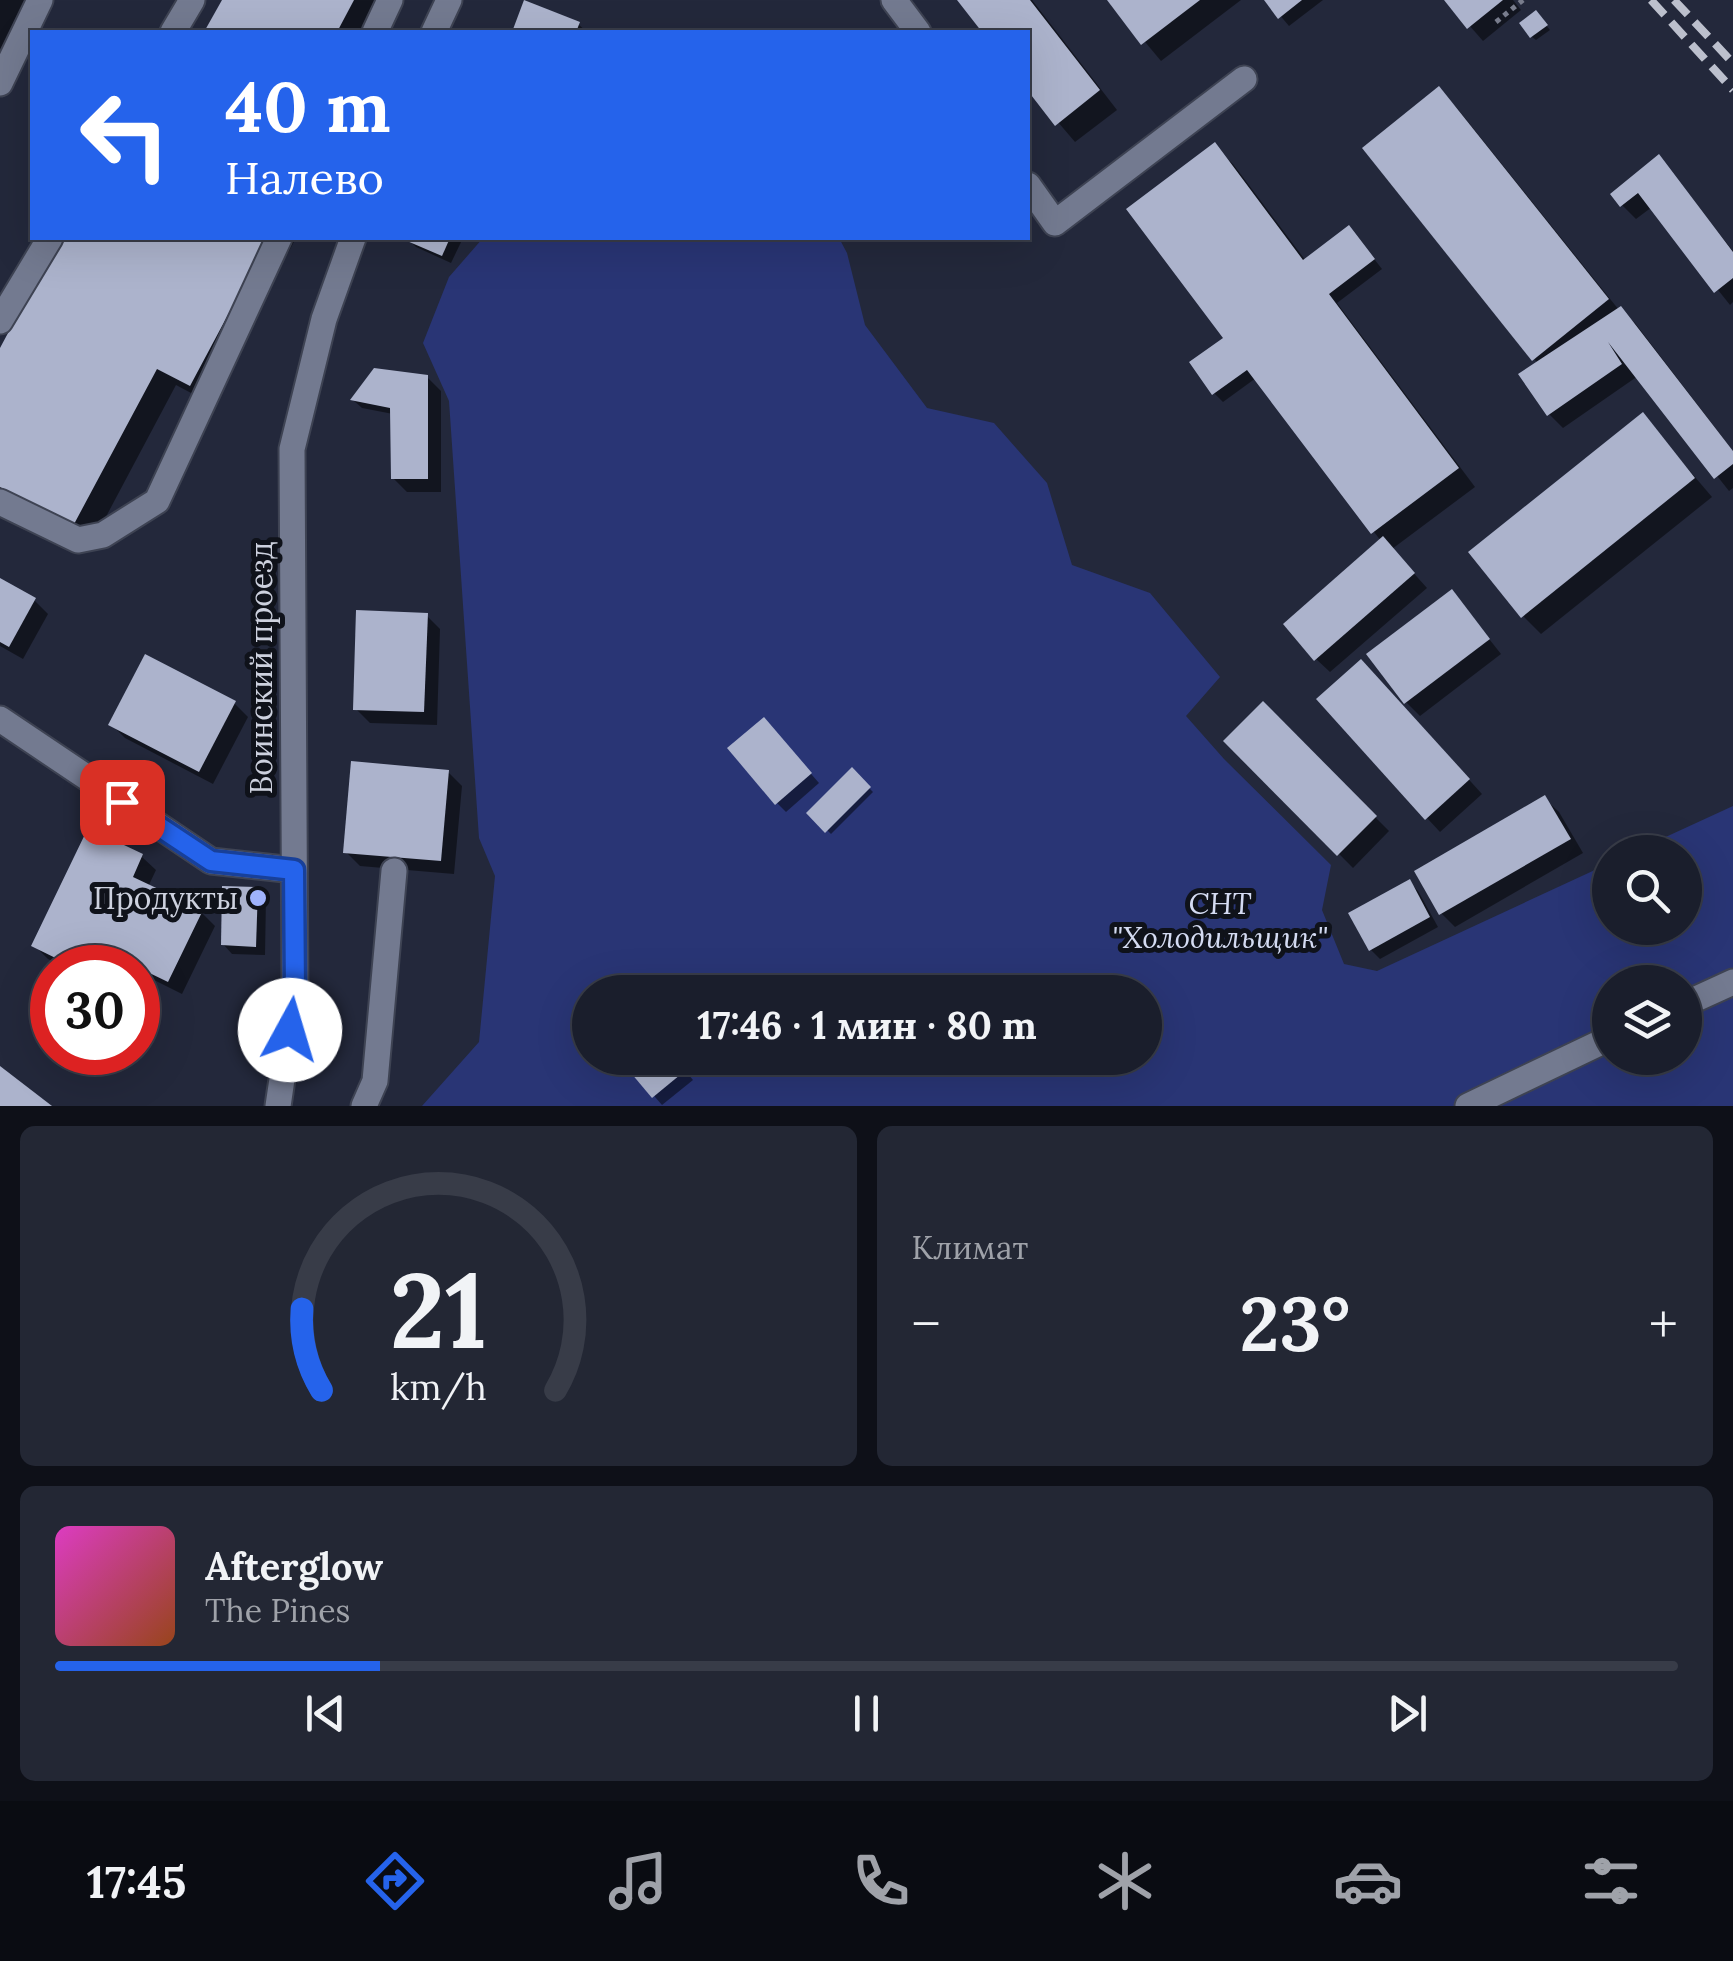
<!DOCTYPE html>
<html lang="ru">
<head>
<meta charset="utf-8">
<style>
  body { margin:0; font-family:Lora,serif; background:#232734; color:#f1f3f6; height:100vh; display:flex; flex-direction:column; font-size:38px; white-space:nowrap }
  * { box-sizing:border-box; margin:0 }
  p { font-size:32px; color:#9fa2a9 }
  .icon { flex:none; width:55px; height:55px; fill:none; stroke:currentColor; stroke-width:2; stroke-linecap:round; stroke-linejoin:round }
  .map { position:relative; height:1106px; overflow:hidden }
  .details { display:flex; flex-direction:column; gap:20px; padding:20px; background:#0e1018; flex:1 }
  .details>* { flex:none }
  .guide { position:absolute; left:30px; top:30px; width:1000px; height:210px; border-radius:0px; box-shadow:0 10px 40px #0002,0 0 0 2px #383c48; background:#2563eb; color:#fff; overflow:hidden }
  .tools { position:absolute; left:1592px; top:835px; display:grid; gap:20px }
  .tools a { display:grid; place-items:center; width:110px; height:110px; border-radius:50%; background:#1a1e2c; box-shadow:0 10px 40px #0002,0 0 0 2px #383c48; font-size:50px }
  .speed { position:absolute; left:30px; top:945px; display:flex; gap:20px; font-size:50px; font-weight:700; text-align:center }
  .speed>* { display:grid; place-content:center; width:130px; height:130px; border-radius:50%; background:#1a1e2c; box-shadow:0 10px 40px #0002,0 0 0 2px #383c48; line-height:1 }
  .speed .limit { border:15px solid #d22; background:#fff; color:#111 }
  .pin { position:absolute; display:grid; place-items:center; width:85px; height:85px; color:#fff; margin:-42px; border-radius:20px; box-shadow:0 5px 15px #0006 }
  .me { position:absolute; width:110px; margin:-55px; rotate:6deg; stroke-linejoin:round; filter:drop-shadow(0 0 8px #0008) }
  .turn { display:flex; align-items:center; gap:35px; height:210px; padding:0 30px; font-size:45px }
  .turn .icon { width:130px; height:130px; stroke-width:2.5 }
  .turn b { display:block; font-size:70px; line-height:85px }
  .big { font-size:75px; font-weight:700; line-height:1.1 }
  .details .card { flex:1; display:flex; flex-direction:column; justify-content:center; gap:15px; min-width:0; padding:0 35px; border-radius:15px; background:#232734 }
  .details .dial { align-items:center; gap:0 }
  .dial svg { height:260px; overflow:visible; fill:none; stroke:#383c48; stroke-width:7; stroke-linecap:round; text-anchor:middle }
  .dial text { fill:#f1f3f6; stroke:none }
  .song { display:flex; align-items:center; gap:30px }
  .cover { width:120px; height:120px; border-radius:15px; background:linear-gradient(135deg,hsl(310 70% 55%),hsl(20 70% 35%)) }
  .played { height:10px; border-radius:5px; background:linear-gradient(90deg,#2563eb 20%,#383c48 20%) }
  .keys { display:flex; justify-content:space-around; direction:ltr }
  .heat { display:flex; justify-content:space-between; align-items:center; font-size:55px; direction:ltr }
  .details .tiles { flex:1; display:grid; gap:20px; grid-template-columns:1fr 1fr }
  .card:last-child { grid-column:span 2 }
  .trip { position:absolute; left:572px; top:975px; width:590px; height:100px; border-radius:50px; background:#1a1e2c; box-shadow:0 10px 40px #0002,0 0 0 2px #383c48; font-weight:700; line-height:100px; text-align:center }
  .tabs { display:flex; height:160px; justify-content:space-around; align-items:center; background:#0a0c12; color:#9fa2a9 }
  .tabs .icon { width:70px; height:70px }
  .tabs .selected { color:#2563eb }
  .tabs b { font-size:45px; color:#f1f3f6 }
  .map>svg:first-child { display:block }
</style>
</head>
<body>
<div class="map">
<svg width="1733" height="1106" viewBox="0 0 1733 1106">
  <rect width="100%" height="100%" fill="#23283b"/>
  <path fill="#293575" fill-rule="evenodd" d="M483,238H611L628,241L632,238H839L847,253L865,325L927,408L994,423L1047,483L1072,565L1150,593L1220,677L1186,716L1224,759L1331,865L1322,910L1344,964L1377,971L1610,863V928H1685V852H1633L1733,806V1106H422L479,1042L495,876L479,838L449,401L423,343L449,277ZM1610,982H1685V1058H1610ZM590,992H1145V1058H590Z"/>
  <g fill="#0007">
    <polygon points="0,0 29,0 0,66"/>
    <polygon points="225,0 382,0 364,32 207,32"/>
    <polygon points="960,0 1032,0 1117,110 1075,142 1028,87 1028,32 986,32"/>
    <polygon points="1110,0 1241,0 1161,61"/>
    <polygon points="1267,0 1323,0 1289,26"/>
    <polygon points="1447,0 1513,0 1521,10 1483,41"/>
    <polygon points="526,4 578,24 587,32 515,32"/>
    <polygon points="1539,17 1550,30 1536,40 1532,37"/>
    <polygon points="1439,90 1457,108 1619,310 1635,323 1733,451 1733,488 1729,491 1638,376 1563,428 1549,414 1538,363 1534,359"/>
    <polygon points="1214,146 1233,164 1306,261 1357,237 1382,269 1337,303 1475,487 1392,549 1427,588 1330,672 1316,659 1381,541 1256,378 1223,402 1214,393 1230,348"/>
    <polygon points="1659,158 1733,251 1733,302 1730,305 1652,207 1636,219 1622,205"/>
    <polygon points="62,238 296,238 208,402 176,385 92,543 0,494 0,354"/>
    <polygon points="407,238 463,238 451,263 416,247"/>
    <polygon points="427,377 441,391 441,492 407,492 393,478 393,414 362,408 353,400"/>
    <polygon points="1643,416 1712,497 1541,634 1523,616"/>
    <polygon points="0,581 34,600 48,614 23,659 0,646"/>
    <polygon points="1452,592 1501,654 1420,716 1406,702"/>
    <polygon points="426,615 440,629 437,725 370,723 356,709"/>
    <polygon points="1375,676 1482,794 1440,832 1427,818"/>
    <polygon points="234,703 248,717 213,784 125,738 111,724"/>
    <polygon points="1263,705 1389,831 1353,868 1227,741"/>
    <polygon points="772,729 819,783 786,812 777,803"/>
    <polygon points="852,771 873,792 831,834 810,813"/>
    <polygon points="448,772 462,786 454,874 360,866 346,852"/>
    <polygon points="1545,799 1559,812 1583,853 1455,927 1441,913"/>
    <polygon points="142,857 156,870 148,887 201,912 215,926 182,994 138,972 138,968 127,968 112,960 109,968 65,968 48,959 34,945"/>
    <polygon points="1409,882 1418,891 1438,927 1380,959 1371,950"/>
    <polygon points="257,889 266,898 265,955 232,954 223,944"/>
    <polygon points="655,1058 675,1058 693,1080 662,1105 635,1074"/>
  </g>
  <g fill="#acb3cc">
    <polygon points="222,0 354,0 337,32 204,32"/>
    <polygon points="524,0 580,22 576,32 512,32"/>
    <polygon points="957,0 1030,0 1100,90 1055,126 1028,91 1028,32 982,32"/>
    <polygon points="1107,0 1200,0 1141,45"/>
    <polygon points="1264,0 1302,0 1278,19"/>
    <polygon points="1444,0 1503,0 1467,29"/>
    <polygon points="1536,10 1548,25 1530,38 1519,23"/>
    <polygon points="1439,86 1609,299 1532,361 1362,148"/>
    <polygon points="1215,142 1303,260 1349,225 1375,259 1329,294 1459,468 1371,534 1247,370 1212,395 1189,362 1223,338 1126,209"/>
    <polygon points="1659,154 1733,252 1733,278 1714,293 1638,193 1620,207 1610,194"/>
    <polygon points="59,238 269,238 190,386 157,369 73,526 0,487 0,348"/>
    <polygon points="400,238 450,238 442,256"/>
    <polygon points="1621,306 1733,451 1733,464 1714,479 1608,342 1622,364 1547,416 1518,374"/>
    <polygon points="374,368 428,375 428,479 391,479 390,408 350,400"/>
    <polygon points="1643,412 1695,478 1521,618 1468,552"/>
    <polygon points="1383,536 1415,573 1314,661 1283,624"/>
    <polygon points="0,578 36,598 9,647 0,642"/>
    <polygon points="1452,589 1490,639 1404,704 1366,654"/>
    <polygon points="356,610 428,613 424,712 353,710"/>
    <polygon points="145,654 236,701 199,772 108,725"/>
    <polygon points="1361,659 1470,779 1425,820 1316,699"/>
    <polygon points="1263,701 1377,816 1337,856 1223,741"/>
    <polygon points="764,717 812,773 775,805 727,748"/>
    <polygon points="351,761 449,770 441,861 343,853"/>
    <polygon points="852,767 871,787 825,833 806,813"/>
    <polygon points="1545,795 1571,839 1439,915 1414,871"/>
    <polygon points="88,828 143,854 133,877 203,910 168,982 98,948 89,968 76,968 31,946"/>
    <polygon points="1410,879 1430,917 1369,951 1348,913"/>
    <polygon points="222,886 258,887 256,947 221,945"/>
    <polygon points="651,1058 676,1058 686,1070 652,1098 631,1073"/>
    <polygon points="0,1066 52,1106 0,1106"/>
  </g>
  <g fill="none" stroke-linecap="round" stroke-linejoin="round">
    <g stroke="#3e4353" stroke-width="29">
      <g id="minor">
        <polyline points="894,0 918,32"/>
        <polyline points="173,32 192,0"/>
        <polyline points="375,32 390,0"/>
        <polyline points="434,32 449,0"/>
        <polyline points="0,83 40,0"/>
        <polyline points="1028,185 1055,223 1244,79"/>
        <polyline points="0,321 50,238"/>
        <polyline points="0,502 78,540 103,535 157,501 279,238"/>
        <polyline points="0,719 211,861 294,870"/>
        <polyline points="1685,1004 1733,982"/>
        <polyline points="278,1106 295,992 292,449 324,319 353,238"/>
        <polyline points="364,1106 375,1081 394,871"/>
        <polyline points="1468,1106 1610,1038"/>
      </g>
    </g>
    <polyline stroke="#787c8c" stroke-width="5" stroke-dasharray="5 5" stroke-linecap="butt" points="1496,22 1523,0"/>
    <use href="#minor" stroke="#737a90" stroke-width="25"/>
    <g stroke="#bcc0cd" stroke-width="8" stroke-dasharray="20 10" stroke-linecap="butt">
      <polyline points="1651,0 1733,90"/>
      <polyline points="1674,0 1733,63"/>
    </g>
  </g>
  <g fill="none" stroke-linecap="round" stroke-linejoin="round">
    <g stroke="#184099" stroke-width="25">
      <polyline id="route" points="122,802 211,861 294,870 295,992 290,1030"/>
    </g>
    <use href="#route" stroke="#2563eb" stroke-width="18"/>
  </g>
  <circle fill="#9fb3fd" stroke="#0f121a" stroke-width="4" cx="258" cy="898" r="10"/>
  <g text-anchor="middle" dominant-baseline="central" stroke-width="10" stroke-linejoin="round" paint-order="stroke">
    <g font-size="30" fill="#cdd1de" stroke="#0f121a">
      <text transform="translate(261 668) rotate(-90)">Воинский проезд</text>
    </g>
    <g font-size="30" fill="#cdd1de" stroke="#0f121a" text-anchor="end">
      <text x="238" y="898">Продукты</text>
    </g>
    <g font-size="30" font-style="italic" fill="#d4dbf2" stroke="#0f121a">
      <text x="1220" y="903">СНТ<tspan x="1220" dy="34">"Холодильщик"</tspan></text>
    </g>
  </g>
</svg>
<div class="tools">
<a><svg class="icon" aria-label="search" viewBox="0 0 24 24"><circle cx="10" cy="10" r="6"/><path d="M15 15l6 6"/></svg></a>
<a><svg class="icon" aria-label="layers" viewBox="0 0 24 24"><path d="M12 4l9 5-9 5-9-5zM3 14l9 5 9-5"/></svg></a>
</div>
<div class="speed"><div class="limit">30</div></div>
<div class="pin" style="left:122px;top:802px;background:#d93025"><svg class="icon" aria-label="arrive" viewBox="0 0 24 24"><path d="M6 21V4h12l-3 4 3 4H6"/></svg></div>
<svg class="me" style="left:290px;top:1030px" viewBox="-20 -20 40 40"><circle r="19" fill="#fff"/><path d="M0-13L10 11 0 6-10 11z" fill="#2563eb"/></svg>
<div class="trip">17:46 · 1 мин · 80 m</div>
<div class="guide">
<div class="turn"><svg class="icon" aria-label="left" viewBox="0 0 24 24"><path d="M17 20v-9H6M10 6l-5 5 5 5"/></svg><div><b>40 m</b>Налево</div></div>
</div>
</div>
<section class="details">
<div class="tiles">
<div class="card dial"><svg viewBox="0 0 100 80">
<path d="M14 69A42 42 0 1 1 86 69"/>
<path d="M14 69A42 42 0 0 1 8 44" stroke="#2563eb"/>
<text x="50" y="56" font-size="32" font-weight="700">21</text>
<text x="50" y="72" font-size="11">km/h</text>
</svg></div>
<div class="card"><p>Климат</p>
<div class="heat"><a>−</a><b class="big">23°</b><a>+</a></div>
</div>
<div class="card">
<div class="song"><i class="cover"></i><div><b>Afterglow</b><p>The Pines</p></div></div>
<div class="played"></div>
<div class="keys"><svg class="icon" aria-label="previous" viewBox="0 0 24 24"><path d="M18 5L8 12l10 7zM5 5v14"/></svg><svg class="icon" aria-label="pause" viewBox="0 0 24 24"><path d="M8 5v14M16 5v14"/></svg><svg class="icon" aria-label="next" viewBox="0 0 24 24"><path d="M6 5l10 7-10 7zM19 5v14"/></svg></div>
</div>
</div>
</section>
<nav class="tabs">
<b>17:45</b>
<svg class="icon selected" aria-label="directions" viewBox="0 0 24 24"><path d="M12 3l9 9-9 9-9-9zM9 14v-3h6M13 9l2 2-2 2"/></svg>
<svg class="icon" aria-label="music" viewBox="0 0 24 24"><path d="M9 18V5l10-2v13"/><circle cx="6" cy="18" r="3"/><circle cx="16" cy="16" r="3"/></svg>
<svg class="icon" aria-label="phone" viewBox="0 0 24 24"><path d="M5 4h4l2 5-3 2q2 4 5 5l2-3 5 2v4C11 20 4 13 5 4z"/></svg>
<svg class="icon" aria-label="climate" viewBox="0 0 24 24"><path d="M12 3v18M4 7l16 10M4 17L20 7"/></svg>
<svg class="icon" aria-label="car" viewBox="0 0 24 24"><path d="M5 17H2v-5l4-1 3-4h7l3 4 3 1v5h-3M9 17h6M6 11h13"/><circle cx="7" cy="17" r="2"/><circle cx="17" cy="17" r="2"/></svg>
<svg class="icon" aria-label="filters" viewBox="0 0 24 24"><path d="M4 7h16M4 17h16"/><circle cx="9" cy="7" r="2"/><circle cx="15" cy="17" r="2"/></svg>
</nav>
</body>
</html>
